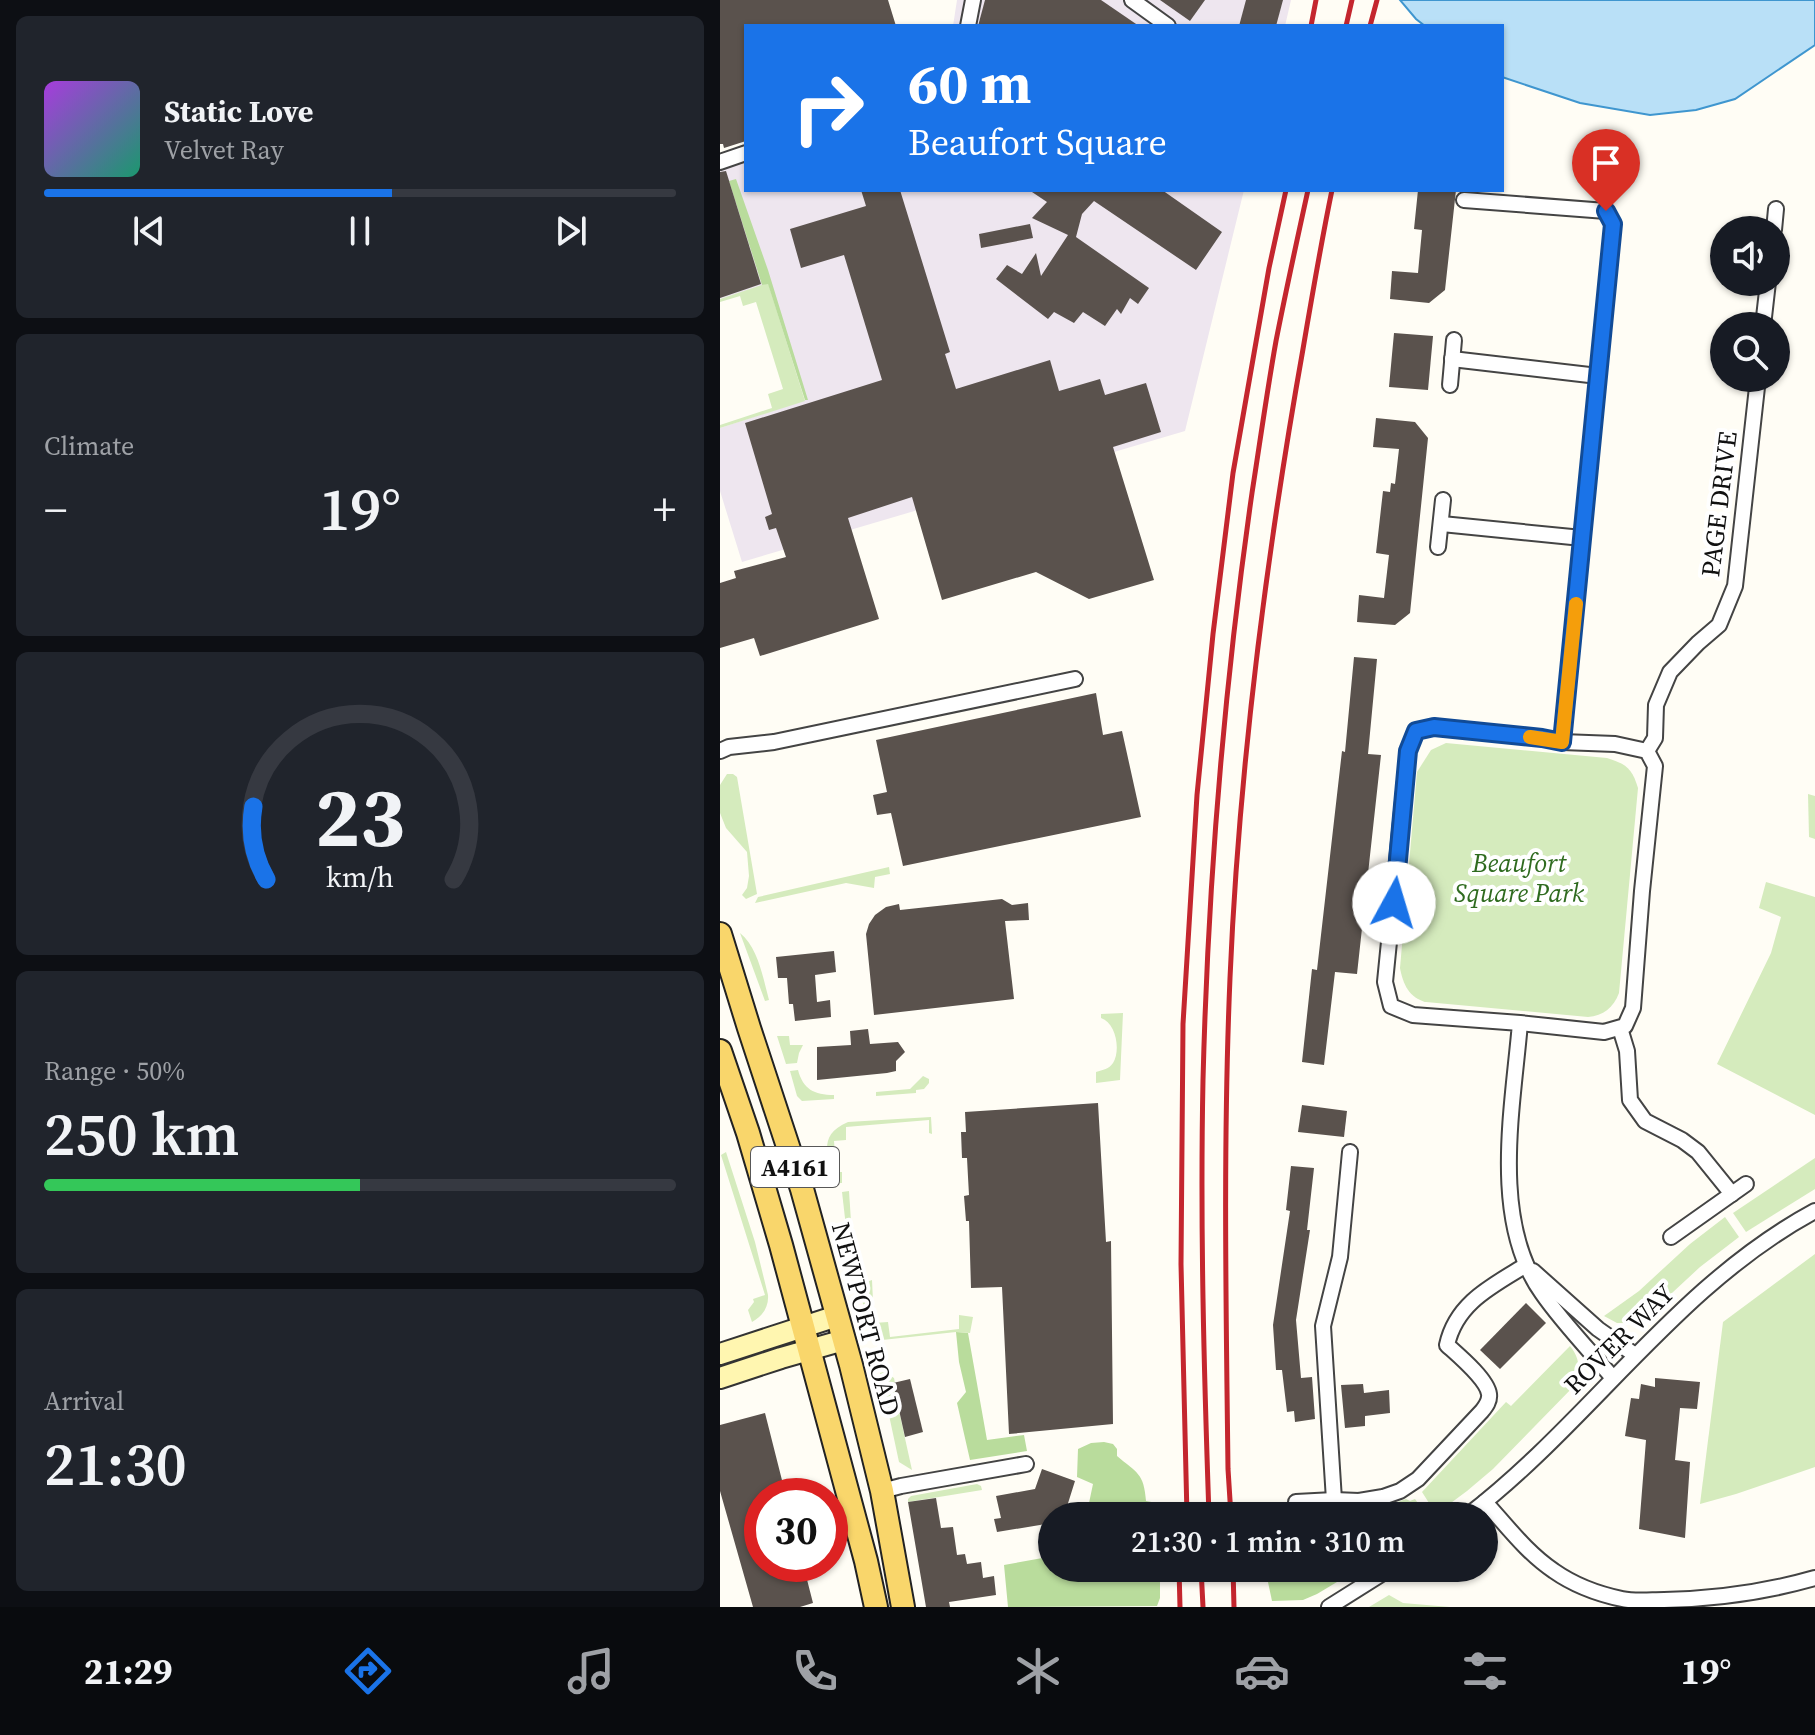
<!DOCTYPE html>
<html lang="en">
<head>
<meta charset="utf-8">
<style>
  body { margin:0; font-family:"Source Serif 4",serif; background:#20242c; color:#f1f3f6; height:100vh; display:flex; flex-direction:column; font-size:30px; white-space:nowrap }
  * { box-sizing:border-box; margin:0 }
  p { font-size:26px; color:#9ea1a6 }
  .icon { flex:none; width:44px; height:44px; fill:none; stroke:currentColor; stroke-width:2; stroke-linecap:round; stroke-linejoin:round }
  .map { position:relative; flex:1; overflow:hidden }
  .side { display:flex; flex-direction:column; gap:16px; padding:16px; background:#0d0f14; width:720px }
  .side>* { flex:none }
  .guide { position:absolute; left:24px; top:24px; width:760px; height:168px; border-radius:0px; box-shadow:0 2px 6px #0004; background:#1a73e8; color:#fff; overflow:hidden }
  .buttons { position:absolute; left:990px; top:216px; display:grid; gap:16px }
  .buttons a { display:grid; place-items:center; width:80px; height:80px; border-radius:50%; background:#171b24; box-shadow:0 2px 6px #0004; font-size:40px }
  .speed { position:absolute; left:24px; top:1478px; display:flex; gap:16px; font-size:40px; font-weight:700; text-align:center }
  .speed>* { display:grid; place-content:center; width:104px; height:104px; border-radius:50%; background:#171b24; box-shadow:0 2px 6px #0004; line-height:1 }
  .speed .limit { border:12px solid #d22; background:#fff; color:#111 }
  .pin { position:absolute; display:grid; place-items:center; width:68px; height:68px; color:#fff; margin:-82px -34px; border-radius:50% 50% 50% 0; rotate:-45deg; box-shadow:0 0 8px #0007 }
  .pin .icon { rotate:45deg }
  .me { position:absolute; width:88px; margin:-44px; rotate:6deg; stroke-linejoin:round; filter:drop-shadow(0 0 6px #0008) }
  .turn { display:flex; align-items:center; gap:28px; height:168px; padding:0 32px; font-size:36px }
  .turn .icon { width:104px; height:104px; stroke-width:2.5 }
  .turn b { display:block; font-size:56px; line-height:68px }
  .big { font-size:60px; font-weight:600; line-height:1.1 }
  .side .widget { flex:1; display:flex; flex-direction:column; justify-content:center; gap:12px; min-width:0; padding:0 28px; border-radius:12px; background:#20242c }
  .side .dial { align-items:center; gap:0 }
  .dial svg { height:208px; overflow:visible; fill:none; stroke:#363941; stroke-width:7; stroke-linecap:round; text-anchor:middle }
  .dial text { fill:#f1f3f6; stroke:none }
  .song { display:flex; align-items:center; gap:24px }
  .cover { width:96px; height:96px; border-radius:12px; background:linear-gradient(135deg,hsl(280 70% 55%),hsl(160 70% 35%)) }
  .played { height:8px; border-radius:4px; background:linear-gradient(90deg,#1a73e8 55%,#363941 55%) }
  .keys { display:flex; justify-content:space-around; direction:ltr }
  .heat { display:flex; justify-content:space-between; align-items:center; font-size:44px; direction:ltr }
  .charge { height:12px; border-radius:6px; background:linear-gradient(90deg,#34c759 50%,#363941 0) }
  .trip { position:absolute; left:318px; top:1502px; width:460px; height:80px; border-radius:40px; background:#171b24; box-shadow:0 2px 6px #0004; font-weight:600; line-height:80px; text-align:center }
  .tabs { display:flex; height:128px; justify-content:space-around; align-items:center; background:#090b0e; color:#9ea1a6 }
  .tabs .icon { width:56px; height:56px }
  .tabs .current { color:#1a73e8 }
  .tabs b { font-size:36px; color:#f1f3f6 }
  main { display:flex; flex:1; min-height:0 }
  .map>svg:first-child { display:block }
</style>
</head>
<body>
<main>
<section class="side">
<div class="widget">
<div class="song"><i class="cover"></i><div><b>Static Love</b><p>Velvet Ray</p></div></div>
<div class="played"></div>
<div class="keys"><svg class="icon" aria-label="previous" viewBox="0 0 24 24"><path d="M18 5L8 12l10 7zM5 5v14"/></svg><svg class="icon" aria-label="pause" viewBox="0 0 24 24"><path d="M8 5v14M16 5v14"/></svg><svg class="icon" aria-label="next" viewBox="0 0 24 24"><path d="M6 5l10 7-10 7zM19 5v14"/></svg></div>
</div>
<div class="widget"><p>Climate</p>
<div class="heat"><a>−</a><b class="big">19°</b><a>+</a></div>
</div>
<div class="widget dial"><svg viewBox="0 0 100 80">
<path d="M14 69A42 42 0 1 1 86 69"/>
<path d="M14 69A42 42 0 0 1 9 41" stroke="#1a73e8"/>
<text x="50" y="56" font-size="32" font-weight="700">23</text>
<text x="50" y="72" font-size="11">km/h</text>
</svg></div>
<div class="widget"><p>Range · 50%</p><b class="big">250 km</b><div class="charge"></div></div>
<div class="widget"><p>Arrival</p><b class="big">21:30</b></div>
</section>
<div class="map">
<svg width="1095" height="1607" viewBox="0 0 1095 1607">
  <rect width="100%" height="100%" fill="#fffdf5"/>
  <g fill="#eee6ef">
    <polygon points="237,0 571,0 565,26 233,26"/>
    <polygon points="26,161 26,190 524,190 465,431 22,562 0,491 0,428 85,400 48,284 0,299 0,169"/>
  </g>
  <g fill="#d5ebbd">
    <polygon points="48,283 85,401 0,428 0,425 52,408 48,394 63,389 36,302 23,306 20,296 0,302 0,299"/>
    <path d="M726,743L887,758C906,764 912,768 918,788L899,993C894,1007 883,1016 868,1017L706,1002C689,998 683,984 680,968L697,772L711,750Z"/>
    <polygon points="7,774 13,774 17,777 37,894 26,899 22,895 27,888 29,876 27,852 6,828 0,813 0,785"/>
    <polygon points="1088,794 1095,796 1095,839 1089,837"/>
    <polygon points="169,867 170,874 155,877 154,888 126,883 35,903 38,897"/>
    <polygon points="1046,882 1095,897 1095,1115 997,1064 1051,953 1061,917 1039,908"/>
    <path d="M20,933C38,947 43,978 49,1000L45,1001Z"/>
    <path d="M403,1013L400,1080L376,1083V1072C383,1070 389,1069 393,1063C401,1050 396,1023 381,1018V1014Z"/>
    <polygon points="57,1036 69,1036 70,1045 83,1045 79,1053 77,1063 66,1064"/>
    <path d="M78,1070C83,1089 94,1095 114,1095V1099L82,1101L77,1096L70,1071Z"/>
    <polygon points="203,1076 209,1079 209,1083 204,1089 196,1090 196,1093 156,1096 156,1092 190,1089"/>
    <path d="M211,1117L212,1134L209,1133V1120L126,1127V1140L114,1141L115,1153H117L118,1172H122V1183H117C109,1159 95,1136 128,1122Z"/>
    <path d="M6,1152L35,1242L48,1295C49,1307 42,1317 32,1322L28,1310L34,1302L33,1299L45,1295L1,1155Z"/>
    <polygon points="1095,1158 1095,1189 1026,1232 1013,1213"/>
    <polygon points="129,1191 133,1252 129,1253 122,1192"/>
    <polygon points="1005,1217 1019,1237 980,1267 925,1318 909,1323 897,1323 884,1316 919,1291 970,1244"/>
    <polygon points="1095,1254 1095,1467 1016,1494 980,1504 1003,1322"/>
    <polygon points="152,1280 154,1323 168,1322 170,1337 239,1329 239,1315 253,1317 250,1333 236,1332 153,1341 138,1285"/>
    <path d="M850,1346C860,1358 860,1369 856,1384L773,1469L747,1491L716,1514L702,1492L786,1402L791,1406Z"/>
    <polygon points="164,1372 174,1378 175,1383 173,1384 192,1470 179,1462 160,1373"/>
    <polygon points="257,1484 261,1486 262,1490 188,1502 188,1499 191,1496"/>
    <path d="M686,1499L690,1501L695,1499L707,1516H582L580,1511C621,1513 647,1514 686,1499Z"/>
    <polygon points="669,1595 683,1603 730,1607 649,1607"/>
  </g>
  <g fill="#b9dc9c">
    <polygon points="16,179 48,270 88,400 85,400 48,284 42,285 9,181"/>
    <polygon points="236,1332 248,1333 267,1440 304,1435 307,1451 250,1460 237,1403 246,1392 239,1362"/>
    <path d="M384,1442L393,1444L397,1449V1456C417,1473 424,1473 426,1501L437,1503V1516H357L369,1503L373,1484L357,1477L358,1449L371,1443Z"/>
    <polygon points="332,1548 332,1568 440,1568 440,1598 437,1606 288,1607 284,1565 328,1557"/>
    <polygon points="545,1568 631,1568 632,1573 597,1594 583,1600 552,1601"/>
  </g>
  <polygon fill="#b9e0f7" stroke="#3f96cf" stroke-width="2" points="680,0 1095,0 1095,45 1015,99 976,110 930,115 860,103 782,77 782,26 705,26 696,19"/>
  <g fill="#5a524d">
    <polygon points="0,0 168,0 176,26 26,26 26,141 4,148 3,144 0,144"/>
    <polygon points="265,0 381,0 419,26 258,26"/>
    <polygon points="440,0 485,0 470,21"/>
    <polygon points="526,0 563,0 556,26 519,26"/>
    <polygon points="6,171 41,284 0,298 0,172"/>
    <polygon points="141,190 180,190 230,352 225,354 236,389 330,360 339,391 380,379 385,395 426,383 441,432 393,447 434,580 369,599 316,572 222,600 192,497 128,518 159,619 40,656 34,638 0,648 0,583 16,578 14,571 66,557 56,528 49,530 45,517 52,514 25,423 162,380 124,255 81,268 70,229 146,206"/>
    <polygon points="309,190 442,190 502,232 476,270 374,201 362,214 356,237 429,288 418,304 410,298 401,314 397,309 385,326 363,312 354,323 334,312 328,319 276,279 287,265 302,274 316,253 321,276 348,235 312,218 327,202"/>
    <polygon points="698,190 736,190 725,290 709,303 670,299 672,271 698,273 702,230 694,229"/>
    <polygon points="310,224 313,238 261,248 259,234"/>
    <polygon points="674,333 713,336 708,390 669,387"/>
    <polygon points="656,418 695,422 708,438 690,613 675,625 637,622 639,595 664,598 669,555 656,553 663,491 670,492 671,483 675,484 679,449 653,447"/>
    <polygon points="634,657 657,659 648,754 661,755 637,974 615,972 604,1065 582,1062 592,969 597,970 622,751 625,752"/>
    <polygon points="376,693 383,735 402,731 421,817 183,866 171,813 157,815 153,795 167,792 156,740"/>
    <polygon points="282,899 292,905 308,903 309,920 285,921 294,999 154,1015 146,934 149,924 155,915 166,907 179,904 180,910"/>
    <polygon points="114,951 116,972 95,975 97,1002 110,1000 111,1017 75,1021 73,1004 69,1004 67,978 58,978 56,957"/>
    <polygon points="148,1029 150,1044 178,1042 185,1052 176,1061 176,1071 167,1073 97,1080 97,1047 131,1045 130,1031"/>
    <polygon points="378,1103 386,1242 391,1241 393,1424 289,1434 282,1287 251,1288 249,1221 246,1221 244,1196 249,1195 248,1177 247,1158 242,1158 241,1132 246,1132 245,1112"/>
    <polygon points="582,1105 627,1111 624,1137 578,1132"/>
    <polygon points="571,1166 594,1168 587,1230 590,1230 576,1320 581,1378 592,1377 595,1419 575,1422 574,1411 567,1412 562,1370 556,1370 553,1325 570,1211 566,1210"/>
    <polygon points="806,1303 826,1323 780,1369 760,1350"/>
    <polygon points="935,1378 980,1382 977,1409 960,1408 955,1460 970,1462 965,1538 919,1529 926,1440 905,1436 911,1398 919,1399 921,1384 935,1387"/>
    <polygon points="190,1379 203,1432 185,1437 173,1383"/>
    <polygon points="643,1384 644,1393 669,1390 670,1413 645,1416 645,1426 625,1428 621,1385"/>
    <polygon points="45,1413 66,1496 42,1496 42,1564 83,1564 93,1603 80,1607 33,1607 0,1491 0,1425"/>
    <polygon points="322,1469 355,1481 344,1516 332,1516 332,1523 277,1532 274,1519 281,1518 276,1496 315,1489"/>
    <polygon points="216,1498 221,1528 233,1527 237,1555 245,1554 247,1564 261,1562 263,1578 274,1576 276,1595 229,1602 230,1607 206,1607 188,1502"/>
  </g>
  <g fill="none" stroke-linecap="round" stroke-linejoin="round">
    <g stroke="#444" stroke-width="18">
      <g id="street">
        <polyline points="412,0 448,26"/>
        <polyline points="248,26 253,0"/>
        <polyline points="0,162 26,153"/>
        <polyline points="744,200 886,211 893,224 842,742"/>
        <polyline points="1054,230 1056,209"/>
        <polyline points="1043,326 1048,282"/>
        <polyline points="732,359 878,376"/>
        <polyline points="730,385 734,340"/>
        <polyline points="722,524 862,538"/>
        <polyline points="718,547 723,500"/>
        <polyline points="0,751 9,747 54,742 355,679"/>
        <polyline points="927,751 935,738 936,705 950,672 978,643 999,625 1015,586 1038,378"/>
        <path d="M800,1023L884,1032L905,1026L913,1008L922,891L935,766L927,751L895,744L842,742L822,738L714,727L696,731L688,751L665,982L671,1006L693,1015L800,1023C793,1107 770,1220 822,1293C842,1322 870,1351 893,1378"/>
        <polyline points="900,1028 907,1051 910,1100 925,1121 962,1140 978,1152 1012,1194"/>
        <polyline points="951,1237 1026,1184"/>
        <polyline points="813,1271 878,1329 915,1355"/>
        <polyline points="162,1491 181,1486 306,1464"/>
        <polyline points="614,1500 603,1326 620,1257 630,1152"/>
        <path d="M576,1502L614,1500L639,1501L663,1497L680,1491L698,1479L762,1411C766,1406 770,1401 769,1394C767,1379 738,1355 727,1345C736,1303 772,1286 806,1265"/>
        <path d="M765,1502C787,1526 807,1553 834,1571C854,1585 878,1594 902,1599C915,1602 931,1600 944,1600C996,1599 1046,1592 1095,1578"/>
        <path d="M747,1516C870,1422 957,1285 1095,1211"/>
        <polyline points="609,1607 671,1568"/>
      </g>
    </g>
    <g stroke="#333" stroke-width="24">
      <g id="secondary">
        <polyline points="0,1354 117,1316"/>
        <polyline points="0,1378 61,1358 124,1340"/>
      </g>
    </g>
    <g stroke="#222" stroke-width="26">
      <g id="primary">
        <polyline points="0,934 29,1028 82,1189 131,1365 162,1491 183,1607"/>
        <polyline points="0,1051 28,1133 61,1245 146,1561 156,1607"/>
      </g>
    </g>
    <use href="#street" stroke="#fff" stroke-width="14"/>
    <use href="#secondary" stroke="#fff6b0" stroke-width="20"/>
    <use href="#primary" stroke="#f9d66b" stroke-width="22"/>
    <g stroke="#c4262e" stroke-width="5">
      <polyline points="591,26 596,0"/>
      <polyline points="626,26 632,0"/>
      <polyline points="650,26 657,0"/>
      <polyline points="467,1516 461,1264 463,1024 477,795 493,634 513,473 549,268 566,190"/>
      <path d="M489,1516C484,1371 480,1226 483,1080C488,884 504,687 532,493C540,442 547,391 556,341C566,290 577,240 588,190"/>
      <path d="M511,1516L508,1469C506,1305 503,1142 510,978C519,767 546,557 583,349C592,296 601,243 612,190"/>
      <polyline points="459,1568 460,1607"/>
      <polyline points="481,1568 483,1607"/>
      <polyline points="513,1568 514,1607"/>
    </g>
  </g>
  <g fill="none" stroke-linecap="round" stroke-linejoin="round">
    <g stroke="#114b97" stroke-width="20">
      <polyline id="route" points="674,903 688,751 696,731 714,727 822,738 842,742 893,224 886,211"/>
    </g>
    <use href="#route" stroke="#1a73e8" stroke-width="14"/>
    <polyline stroke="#f59e0b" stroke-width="14" points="810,737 842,742 856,604"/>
  </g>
  <g text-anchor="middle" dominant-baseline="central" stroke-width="8" stroke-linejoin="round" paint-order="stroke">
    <rect fill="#fff" stroke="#585858" stroke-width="2" x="31" y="1147" width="88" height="40" rx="6"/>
    <g font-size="24" font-weight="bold" fill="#111">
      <text x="75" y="1167">A4161</text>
    </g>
    <g font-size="26" fill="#111" stroke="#fff">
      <text transform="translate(999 504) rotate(-83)">PAGE DRIVE</text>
      <text transform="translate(146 1319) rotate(75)">NEWPORT ROAD</text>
      <text transform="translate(899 1339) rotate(-45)">ROVER WAY</text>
    </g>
    <g font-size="26" font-style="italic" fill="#2f6b1f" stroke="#fff">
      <text x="799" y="863">Beaufort<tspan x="799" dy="30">Square Park</tspan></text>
    </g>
  </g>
</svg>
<div class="buttons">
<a><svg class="icon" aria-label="sound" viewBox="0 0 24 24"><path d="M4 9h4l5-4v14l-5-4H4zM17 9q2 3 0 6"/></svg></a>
<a><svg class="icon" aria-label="search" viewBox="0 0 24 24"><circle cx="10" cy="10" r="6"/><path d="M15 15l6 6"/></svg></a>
</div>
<div class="speed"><div class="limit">30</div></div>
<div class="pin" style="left:886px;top:211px;background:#d93025"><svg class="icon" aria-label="arrive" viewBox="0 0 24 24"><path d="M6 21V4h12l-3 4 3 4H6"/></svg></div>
<svg class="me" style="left:674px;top:903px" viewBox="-20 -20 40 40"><circle r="19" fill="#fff"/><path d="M0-13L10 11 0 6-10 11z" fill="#1a73e8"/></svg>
<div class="trip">21:30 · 1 min · 310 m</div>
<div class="guide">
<div class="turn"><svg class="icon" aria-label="right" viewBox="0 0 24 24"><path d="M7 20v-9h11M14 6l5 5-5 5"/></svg><div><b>60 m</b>Beaufort Square</div></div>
</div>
</div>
</main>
<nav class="tabs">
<b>21:29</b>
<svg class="icon current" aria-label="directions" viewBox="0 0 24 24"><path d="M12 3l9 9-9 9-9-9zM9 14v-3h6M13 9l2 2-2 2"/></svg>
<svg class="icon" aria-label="music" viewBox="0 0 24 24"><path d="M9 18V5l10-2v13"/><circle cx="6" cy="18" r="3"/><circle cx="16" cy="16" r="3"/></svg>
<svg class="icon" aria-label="phone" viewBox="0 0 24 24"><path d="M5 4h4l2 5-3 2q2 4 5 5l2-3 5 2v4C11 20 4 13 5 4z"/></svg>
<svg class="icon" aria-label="climate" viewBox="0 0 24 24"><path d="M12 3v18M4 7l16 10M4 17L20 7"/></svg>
<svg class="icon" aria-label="car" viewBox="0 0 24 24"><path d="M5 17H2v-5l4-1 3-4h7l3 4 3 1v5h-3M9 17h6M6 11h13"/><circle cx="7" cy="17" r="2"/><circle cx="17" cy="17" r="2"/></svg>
<svg class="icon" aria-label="filters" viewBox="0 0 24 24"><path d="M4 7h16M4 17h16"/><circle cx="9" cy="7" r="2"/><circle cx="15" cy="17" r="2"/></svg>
<b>19°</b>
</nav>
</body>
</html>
